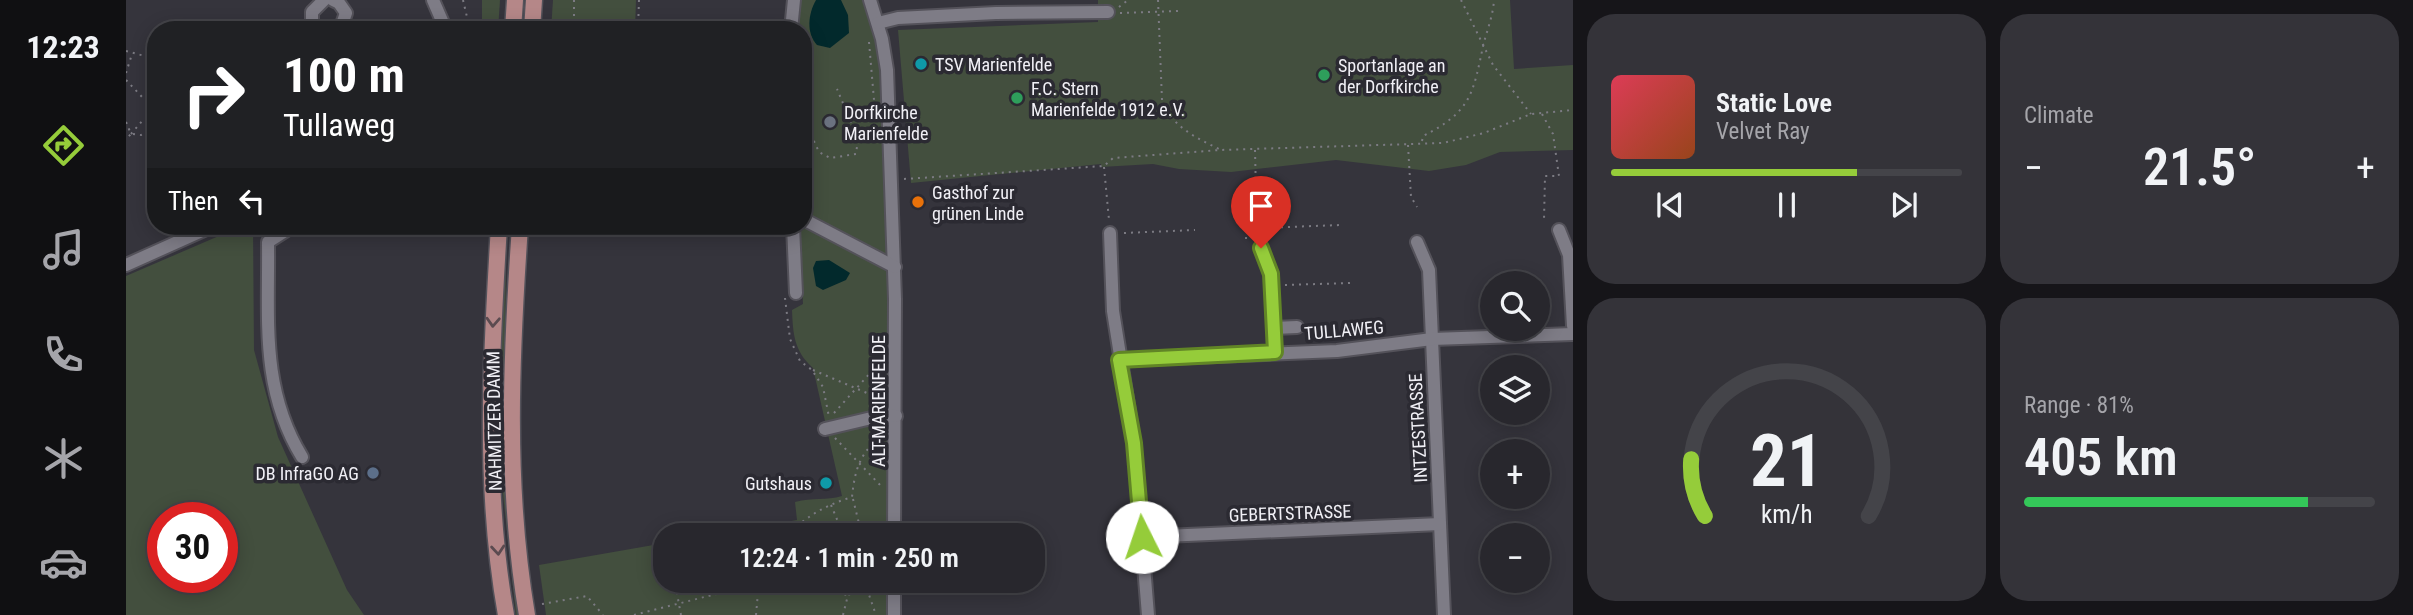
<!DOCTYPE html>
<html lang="en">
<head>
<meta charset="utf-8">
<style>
  body { margin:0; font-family:"Roboto Condensed",sans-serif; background:#343339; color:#f1f3f6; height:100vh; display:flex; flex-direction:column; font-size:26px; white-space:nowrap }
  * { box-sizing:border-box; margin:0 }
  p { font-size:23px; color:#a5a5aa }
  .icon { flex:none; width:38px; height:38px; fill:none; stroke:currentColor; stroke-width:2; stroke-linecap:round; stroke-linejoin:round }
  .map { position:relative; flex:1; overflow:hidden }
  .drawer { display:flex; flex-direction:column; gap:14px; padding:14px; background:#161519; width:840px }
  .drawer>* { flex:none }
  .hud { position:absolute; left:21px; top:21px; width:665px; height:214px; border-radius:28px; box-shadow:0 4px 18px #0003,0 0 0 2px #444449; background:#202124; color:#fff; overflow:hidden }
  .tools { position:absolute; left:1354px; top:271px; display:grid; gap:14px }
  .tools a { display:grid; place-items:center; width:70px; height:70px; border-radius:50%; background:#28272d; box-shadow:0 4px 18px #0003,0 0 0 2px #444449; font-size:35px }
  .speed { position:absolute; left:21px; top:502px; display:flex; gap:14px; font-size:35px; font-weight:700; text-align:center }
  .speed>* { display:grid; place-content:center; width:91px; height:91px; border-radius:50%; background:#28272d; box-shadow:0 4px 18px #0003,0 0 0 2px #444449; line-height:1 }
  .speed .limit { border:10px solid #d22; background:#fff; color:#111 }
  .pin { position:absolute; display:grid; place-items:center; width:60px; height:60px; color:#fff; margin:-72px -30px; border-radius:50% 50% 50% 0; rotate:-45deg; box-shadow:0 0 7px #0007 }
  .pin .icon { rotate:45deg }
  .me { position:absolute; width:77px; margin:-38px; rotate:356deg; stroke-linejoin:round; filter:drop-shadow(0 0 5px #0008) }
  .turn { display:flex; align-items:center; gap:24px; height:147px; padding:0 21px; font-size:32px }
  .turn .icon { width:91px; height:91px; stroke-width:2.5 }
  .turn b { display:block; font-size:49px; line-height:60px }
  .then { display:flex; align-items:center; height:66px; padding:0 21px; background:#0003; gap:14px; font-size:26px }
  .big { font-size:52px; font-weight:600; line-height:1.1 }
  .drawer .widget { flex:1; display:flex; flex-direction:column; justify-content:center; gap:10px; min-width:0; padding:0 24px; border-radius:28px; background:#343339 }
  .drawer .dial { align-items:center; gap:0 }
  .dial svg { height:182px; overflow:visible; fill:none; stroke:#444449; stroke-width:7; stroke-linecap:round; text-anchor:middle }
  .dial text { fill:#f1f3f6; stroke:none }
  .song { display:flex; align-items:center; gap:21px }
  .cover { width:84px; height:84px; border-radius:10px; background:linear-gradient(135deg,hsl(350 70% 55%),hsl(20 70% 35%)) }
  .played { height:7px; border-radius:4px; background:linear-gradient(90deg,#95cc3a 70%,#444449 70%) }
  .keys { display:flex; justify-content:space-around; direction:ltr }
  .heat { display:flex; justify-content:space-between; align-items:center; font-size:38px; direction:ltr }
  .charge { height:10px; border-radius:5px; background:linear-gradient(90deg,#34c759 81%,#444449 0) }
  .drawer .tiles { flex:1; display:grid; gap:14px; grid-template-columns:repeat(2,1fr) }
  .trip { position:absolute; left:527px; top:523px; width:392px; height:70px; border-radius:28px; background:#28272d; box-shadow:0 4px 18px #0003,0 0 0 2px #444449; font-weight:600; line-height:70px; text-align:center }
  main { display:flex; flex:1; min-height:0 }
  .tab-bar { display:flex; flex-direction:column; width:126px; justify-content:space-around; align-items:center; background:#101012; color:#a5a5aa }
  .tab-bar .icon { width:49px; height:49px }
  .tab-bar .current { color:#95cc3a }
  .tab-bar b { font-size:32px; color:#f1f3f6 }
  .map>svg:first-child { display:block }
</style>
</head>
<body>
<main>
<nav class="tab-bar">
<b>12:23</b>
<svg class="icon current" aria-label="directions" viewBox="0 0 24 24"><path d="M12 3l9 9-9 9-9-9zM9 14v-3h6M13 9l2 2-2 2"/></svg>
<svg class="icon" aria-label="music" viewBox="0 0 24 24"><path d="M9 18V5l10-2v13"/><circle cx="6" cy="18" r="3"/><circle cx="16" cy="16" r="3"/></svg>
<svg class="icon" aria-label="phone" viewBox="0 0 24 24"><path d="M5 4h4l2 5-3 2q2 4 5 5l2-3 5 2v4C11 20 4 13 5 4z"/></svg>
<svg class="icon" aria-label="climate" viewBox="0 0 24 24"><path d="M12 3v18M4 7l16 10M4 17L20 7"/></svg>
<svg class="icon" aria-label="car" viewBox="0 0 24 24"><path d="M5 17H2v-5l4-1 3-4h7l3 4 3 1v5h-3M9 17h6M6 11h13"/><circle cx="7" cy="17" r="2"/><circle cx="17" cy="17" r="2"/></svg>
</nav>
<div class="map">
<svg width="1447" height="615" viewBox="0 0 1447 615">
  <rect width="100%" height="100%" fill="#35343c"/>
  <g fill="#434f3e" fill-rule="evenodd">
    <polygon points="356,0 374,0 372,30 356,30"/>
    <polygon points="427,0 510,0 509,30 425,30"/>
    <path d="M673,0H738L749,31L756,81L763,318V535L583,536L671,520L669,502C687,497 700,501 716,496L687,368C668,351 667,334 666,310L677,304L673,226H677V30H670Z"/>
    <polygon points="972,0 1384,0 1388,69 1447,65 1447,150 1374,152 1340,165 1303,171 1210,160 1105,172 1053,169 1027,164 975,167 975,164 785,183 772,30 972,22"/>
    <path d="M116,226H127L128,350L152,437L221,590L238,615H0V276ZM37,518H96V578H37Z"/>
    <polygon points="380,259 379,374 375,346"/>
    <polygon points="375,476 380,476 394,615 390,615"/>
    <polygon points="539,543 539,581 762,581 762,615 420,615 413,565"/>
  </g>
  <g fill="#02292c">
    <path d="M690,0H715L722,15L723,33L704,48L691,45C680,33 682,14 690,0Z"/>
    <polygon points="703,260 724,273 720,280 697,290 690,286 687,268 690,261"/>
  </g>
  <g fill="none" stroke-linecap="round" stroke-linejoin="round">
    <g stroke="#54525a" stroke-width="16">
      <g id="minor">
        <polyline points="207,0 213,3 220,13 214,30"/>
        <polyline points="307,0 320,30"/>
        <polyline points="744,0 756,39 761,70 769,299 768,536"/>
        <polyline points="752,23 772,18 870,13 982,12"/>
        <polyline points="191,30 186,23 186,12 198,0"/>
        <polyline points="665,30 668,0"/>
        <polyline points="677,219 769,267"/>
        <path d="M167,226L142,242C143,319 134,388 176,457"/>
        <polyline points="667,226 670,293"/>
        <polyline points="1433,230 1443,255 1447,326"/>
        <polyline points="984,233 987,311 1008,443 1022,615"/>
        <polyline points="1291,242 1303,270 1318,615"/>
        <polyline points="1135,248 1145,273 1149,352"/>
        <polyline points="0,265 87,226"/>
        <polyline points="1148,328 1171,327"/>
        <polyline points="993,360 1211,351 1306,339 1447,334"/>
        <polyline points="699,429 758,415 770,416"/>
        <polyline points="1016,537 1314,524"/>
        <polyline points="768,615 768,581"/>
      </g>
    </g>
    <g stroke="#54525a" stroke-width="19">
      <g id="major">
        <polyline points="387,30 389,0"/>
        <polyline points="406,30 408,0"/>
        <path d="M373,226C365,355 357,487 380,615"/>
        <path d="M394,226C385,356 379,486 401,615"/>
      </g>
    </g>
    <g stroke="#7c7b83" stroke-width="2" stroke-dasharray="2 5" stroke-linecap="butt">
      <polyline points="337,0 344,30"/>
      <path d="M1032,0L1036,100C1046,127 1069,137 1093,149"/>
      <polyline points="1335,0 1367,65 1405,114"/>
      <polyline points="993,7 1002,0"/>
      <polyline points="994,13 1053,11"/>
      <polyline points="448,30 448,0"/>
      <polyline points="512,30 513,0"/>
      <polyline points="743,42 750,123"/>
      <polyline points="0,51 30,59"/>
      <polyline points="0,73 6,54"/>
      <polyline points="0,80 18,99 30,101"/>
      <polyline points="30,86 30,90"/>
      <polyline points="684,101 680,124 693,152 704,158 730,154 732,139 711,89"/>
      <polyline points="1416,114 1427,134 1433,176 1419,176 1418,220"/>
      <polyline points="0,122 5,134 0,139"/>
      <polyline points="5,134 17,120 30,116"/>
      <polyline points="7,134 15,135 30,129"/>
      <path d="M1296,141L1297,136C1347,111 1347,92 1358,42C1362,28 1367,15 1368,0"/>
      <polyline points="1282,145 1285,197 1291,207"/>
      <polyline points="1129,150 1130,193"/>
      <polyline points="978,167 983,220"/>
      <polyline points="778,179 978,166 987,158 1094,150 1317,143 1358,133 1405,114 1447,110"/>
      <polyline points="677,197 678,206"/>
      <polyline points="1134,228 1215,225"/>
      <polyline points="998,233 1069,230"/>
      <polyline points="1120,239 1122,193 1133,193"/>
      <polyline points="1159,285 1224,283"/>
      <polyline points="659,298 664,339 674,361 686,370 697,387 703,417"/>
      <polyline points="687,370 755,399"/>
      <polyline points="708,413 756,360"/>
      <polyline points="709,438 756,487"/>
      <polyline points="727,499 736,536"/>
      <polyline points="705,505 718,536"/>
      <polyline points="680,524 685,526 687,536"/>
      <path d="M661,536C680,516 700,505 726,497C729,468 734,453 757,434"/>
      <polyline points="553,581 549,583 555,615"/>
      <polyline points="713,581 720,596"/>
      <polyline points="742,588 754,589"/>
      <polyline points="741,589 750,615"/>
      <polyline points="416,604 461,596 477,615"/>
      <polyline points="508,615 594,593 622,581"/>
      <polyline points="630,615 633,581"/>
      <polyline points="717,615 722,595 741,588 741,581"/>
    </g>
    <use href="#minor" stroke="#7e7c86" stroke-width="12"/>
    <use href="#major" stroke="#b58788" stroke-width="16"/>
  </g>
  <defs><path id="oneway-chevron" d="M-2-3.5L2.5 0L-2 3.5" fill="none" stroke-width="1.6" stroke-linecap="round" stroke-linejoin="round" transform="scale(1.75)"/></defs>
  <g stroke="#5b4b50">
    <use href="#oneway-chevron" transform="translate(367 322) rotate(93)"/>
    <use href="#oneway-chevron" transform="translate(372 550) rotate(85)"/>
  </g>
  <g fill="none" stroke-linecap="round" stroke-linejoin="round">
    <g stroke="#618526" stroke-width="18">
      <polyline id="route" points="1016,537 1008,443 993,360 1149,352 1145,274 1135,248"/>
    </g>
    <use href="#route" stroke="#95cc3a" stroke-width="12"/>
  </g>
  <g fill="#0f9aa8" stroke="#2b2a32" stroke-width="2.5">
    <circle cx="795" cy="64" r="7"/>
    <circle cx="700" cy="483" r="7"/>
  </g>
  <g fill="#2e9e5b" stroke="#2b2a32" stroke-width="2.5">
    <circle cx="1198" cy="75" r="7"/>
    <circle cx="891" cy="98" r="7"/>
  </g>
  <circle fill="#6b7280" stroke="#2b2a32" stroke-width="2.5" cx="704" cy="122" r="7"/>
  <circle fill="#e8710a" stroke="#2b2a32" stroke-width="2.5" cx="792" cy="202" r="7"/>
  <circle fill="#5c6f8a" stroke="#2b2a32" stroke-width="2.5" cx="247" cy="473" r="7"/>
  <g text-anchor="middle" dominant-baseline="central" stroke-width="7" stroke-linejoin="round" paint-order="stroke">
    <g font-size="18" fill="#f1f0f6" stroke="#2b2a32" text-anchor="start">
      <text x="809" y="64">TSV Marienfelde</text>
      <text x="1212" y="65">Sportanlage an<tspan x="1212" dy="21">der Dorfkirche</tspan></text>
      <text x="905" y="88">F.C. Stern<tspan x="905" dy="21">Marienfelde 1912 e.V.</tspan></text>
      <text x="718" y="112">Dorfkirche<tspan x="718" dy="21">Marienfelde</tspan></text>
      <text x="806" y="192">Gasthof zur<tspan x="806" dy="21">grünen Linde</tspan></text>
      <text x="233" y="473" text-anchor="end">DB InfraGO AG</text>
      <text x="686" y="483" text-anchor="end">Gutshaus</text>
    </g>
    <g font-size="18" fill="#f1f0f6" stroke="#2b2a32">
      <text transform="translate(1218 330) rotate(-5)">TULLAWEG</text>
      <text transform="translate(752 401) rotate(-90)">ALT-MARIENFELDE</text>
      <text transform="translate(368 421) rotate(-91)">NAHMITZER DAMM</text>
      <text transform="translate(1292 428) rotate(-93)">INTZESTRASSE</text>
      <text transform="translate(1164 513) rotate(-2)">GEBERTSTRASSE</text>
    </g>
  </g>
</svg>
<div class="tools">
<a><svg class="icon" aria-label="search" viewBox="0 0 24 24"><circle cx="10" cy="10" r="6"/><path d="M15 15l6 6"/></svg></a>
<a><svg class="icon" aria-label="layers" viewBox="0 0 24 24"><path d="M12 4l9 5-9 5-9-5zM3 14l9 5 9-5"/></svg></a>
<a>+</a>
<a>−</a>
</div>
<div class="speed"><div class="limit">30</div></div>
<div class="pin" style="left:1135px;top:248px;background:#d93025"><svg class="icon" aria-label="arrive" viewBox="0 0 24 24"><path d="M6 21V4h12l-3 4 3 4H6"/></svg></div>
<svg class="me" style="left:1016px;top:537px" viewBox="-20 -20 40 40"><circle r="19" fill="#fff"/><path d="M0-13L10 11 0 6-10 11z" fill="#95cc3a"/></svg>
<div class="trip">12:24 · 1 min · 250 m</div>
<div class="hud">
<div class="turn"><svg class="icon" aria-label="right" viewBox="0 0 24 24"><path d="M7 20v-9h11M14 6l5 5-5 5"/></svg><div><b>100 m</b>Tullaweg</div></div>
<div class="then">Then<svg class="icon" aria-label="left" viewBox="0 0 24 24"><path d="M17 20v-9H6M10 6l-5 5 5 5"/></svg></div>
</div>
</div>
<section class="drawer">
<div class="tiles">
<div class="widget">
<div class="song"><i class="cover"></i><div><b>Static Love</b><p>Velvet Ray</p></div></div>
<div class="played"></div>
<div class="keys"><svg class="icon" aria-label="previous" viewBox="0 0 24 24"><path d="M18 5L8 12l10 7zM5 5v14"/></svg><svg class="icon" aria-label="pause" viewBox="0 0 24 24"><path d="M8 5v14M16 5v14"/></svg><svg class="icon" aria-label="next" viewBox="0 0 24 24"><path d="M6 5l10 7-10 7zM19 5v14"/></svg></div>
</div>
<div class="widget"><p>Climate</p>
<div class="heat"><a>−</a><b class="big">21.5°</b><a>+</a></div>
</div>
<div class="widget dial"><svg viewBox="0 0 100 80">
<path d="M14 69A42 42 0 1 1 86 69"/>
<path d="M14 69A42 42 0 0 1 8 44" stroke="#95cc3a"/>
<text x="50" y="56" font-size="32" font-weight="700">21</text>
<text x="50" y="72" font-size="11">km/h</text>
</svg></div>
<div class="widget"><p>Range · 81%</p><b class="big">405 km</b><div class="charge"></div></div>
</div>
</section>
</main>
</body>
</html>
